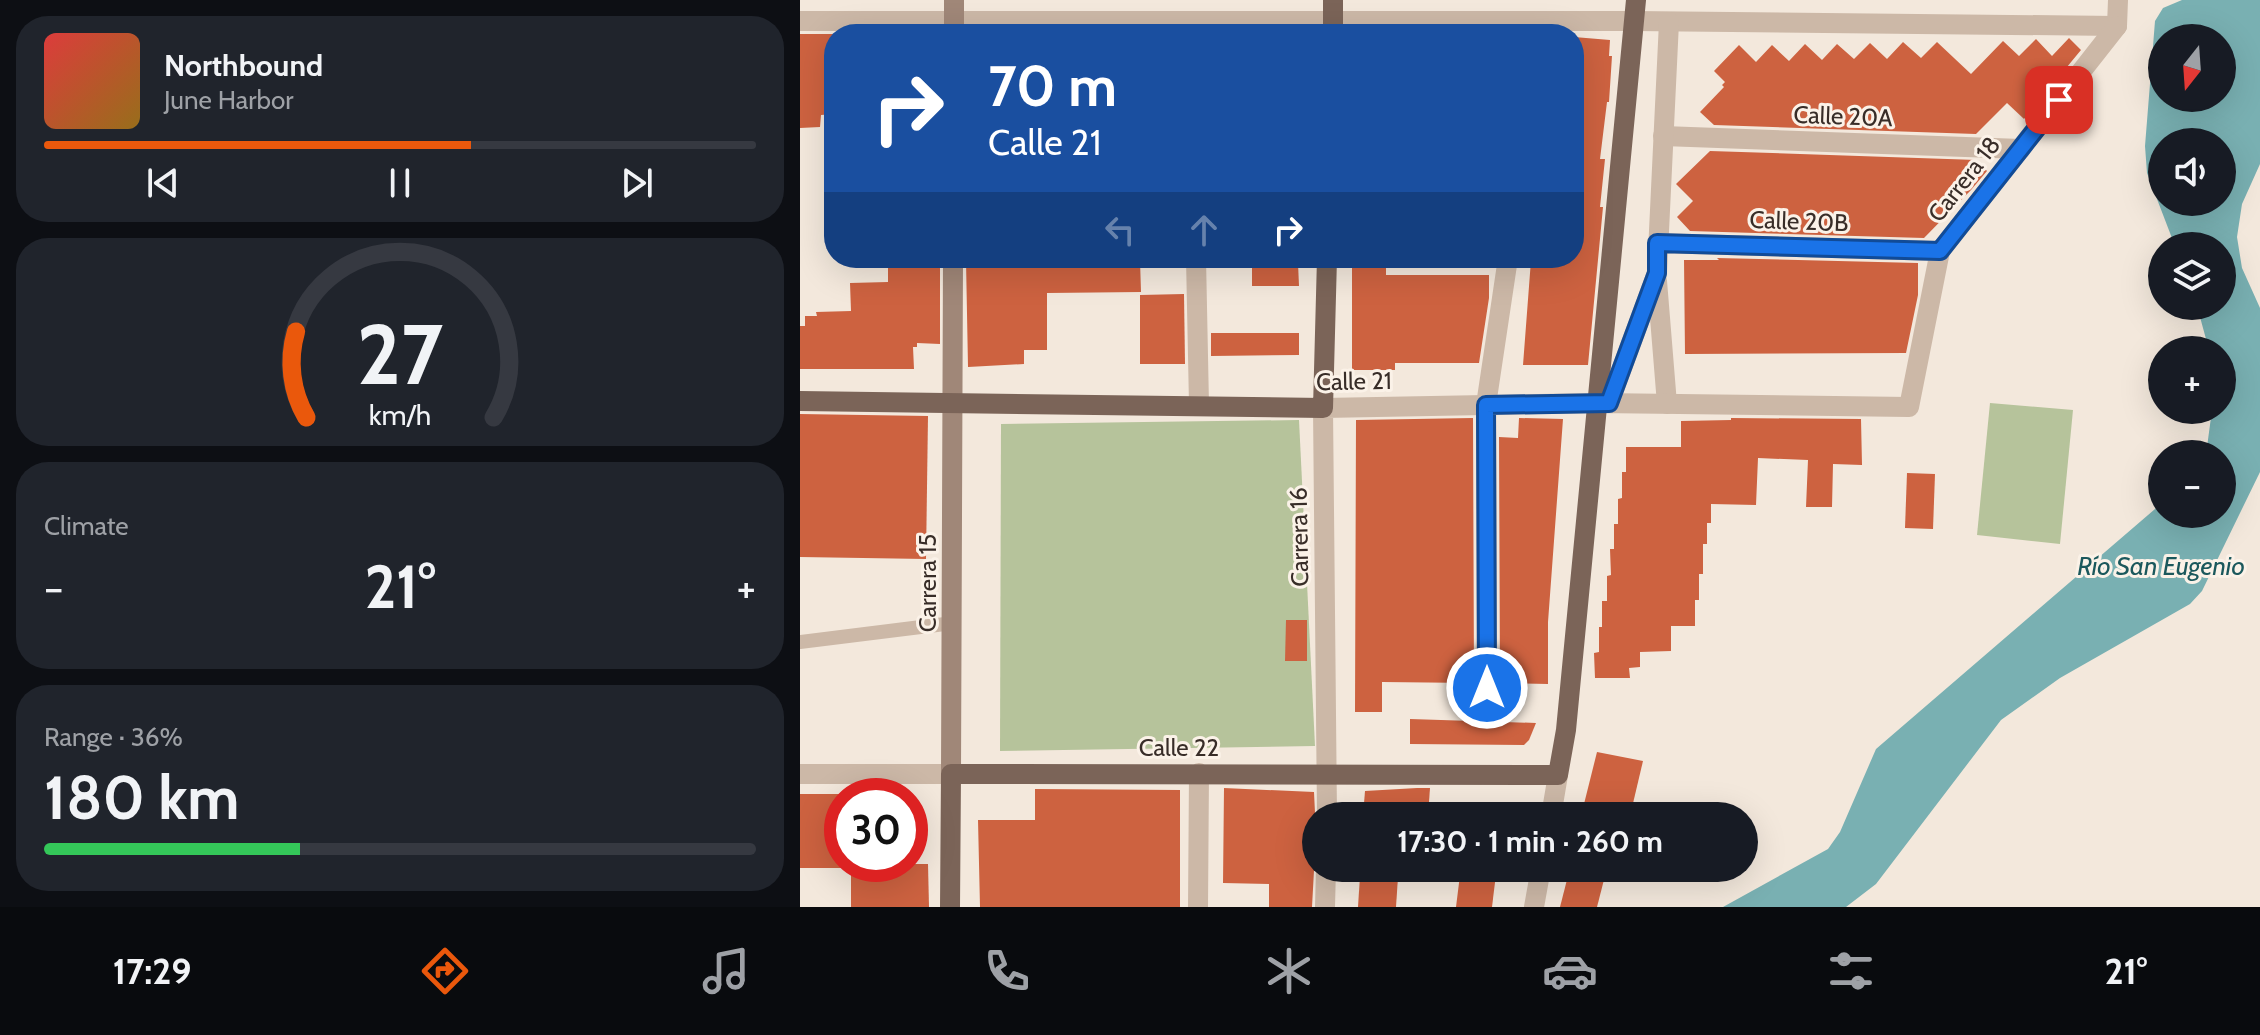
<!DOCTYPE html>
<html lang="en">
<head>
<meta charset="utf-8">
<style>
  body { margin:0; font-family:Cabin,sans-serif; background:#20242c; color:#f1f3f6; height:100vh; display:flex; flex-direction:column; font-size:30px; white-space:nowrap }
  * { box-sizing:border-box; margin:0 }
  p { font-size:26px; color:#9ea1a6 }
  .icon { flex:none; width:44px; height:44px; fill:none; stroke:currentColor; stroke-width:2; stroke-linecap:round; stroke-linejoin:round }
  .map { position:relative; flex:1; overflow:hidden }
  .side { display:flex; flex-direction:column; gap:16px; padding:16px; background:#0d0f14; width:800px }
  .side>* { flex:none }
  .hud { position:absolute; left:24px; top:24px; width:760px; height:244px; border-radius:32px; box-shadow:0 8px 32px #0002; background:#1a4fa0; color:#fff; overflow:hidden }
  .needle { width:52px; rotate:197deg }
  .fabs { position:absolute; left:1348px; top:24px; display:grid; gap:16px }
  .fabs a { display:grid; place-items:center; width:88px; height:88px; border-radius:50%; background:#171b24; box-shadow:0 8px 32px #0002; font-size:40px }
  .speed { position:absolute; left:24px; top:778px; display:flex; gap:16px; font-size:40px; font-weight:700; text-align:center }
  .speed>* { display:grid; place-content:center; width:104px; height:104px; border-radius:50%; background:#171b24; box-shadow:0 8px 32px #0002; line-height:1 }
  .speed .limit { border:12px solid #d22; background:#fff; color:#111 }
  .pin { position:absolute; display:grid; place-items:center; width:68px; height:68px; color:#fff; margin:-34px; border-radius:16px; box-shadow:0 4px 12px #0006 }
  .me { position:absolute; width:88px; margin:-44px; rotate:0deg; stroke-linejoin:round; filter:drop-shadow(0 0 6px #0008) }
  .turn { display:flex; align-items:center; gap:28px; height:168px; padding:0 32px; font-size:36px }
  .turn .icon { width:104px; height:104px; stroke-width:2.5 }
  .turn b { display:block; font-size:56px; line-height:68px }
  .lanes { display:flex; align-items:center; height:76px; padding:0 32px; background:#0003; justify-content:center; gap:40px; direction:ltr }
  .lanes .off { opacity:.35 }
  .big { font-size:60px; font-weight:700; line-height:1.1 }
  .side .card { flex:1; display:flex; flex-direction:column; justify-content:center; gap:12px; min-width:0; padding:0 28px; border-radius:32px; background:#20242c }
  .side .dial { align-items:center; gap:0 }
  .dial svg { height:208px; overflow:visible; fill:none; stroke:#363941; stroke-width:7; stroke-linecap:round; text-anchor:middle }
  .dial text { fill:#f1f3f6; stroke:none }
  .song { display:flex; align-items:center; gap:24px }
  .cover { width:96px; height:96px; border-radius:12px; background:linear-gradient(135deg,hsl(0 70% 55%),hsl(40 70% 35%)) }
  .played { height:8px; border-radius:4px; background:linear-gradient(90deg,#ea580c 60%,#363941 60%) }
  .keys { display:flex; justify-content:space-around; direction:ltr }
  .heat { display:flex; justify-content:space-between; align-items:center; font-size:44px; direction:ltr }
  .charge { height:12px; border-radius:6px; background:linear-gradient(90deg,#34c759 36%,#363941 0) }
  .trip { position:absolute; left:502px; top:802px; width:456px; height:80px; border-radius:40px; background:#171b24; box-shadow:0 8px 32px #0002; font-weight:700; line-height:80px; text-align:center }
  .menu { display:flex; height:128px; justify-content:space-around; align-items:center; background:#090b0e; color:#9ea1a6 }
  .menu .icon { width:56px; height:56px }
  .menu .on { color:#ea580c }
  .menu b { font-size:36px; color:#f1f3f6 }
  main { display:flex; flex:1; min-height:0 }
  .map>svg:first-child { display:block }
</style>
</head>
<body>
<main>
<section class="side">
<div class="card">
<div class="song"><i class="cover"></i><div><b>Northbound</b><p>June Harbor</p></div></div>
<div class="played"></div>
<div class="keys"><svg class="icon" aria-label="previous" viewBox="0 0 24 24"><path d="M18 5L8 12l10 7zM5 5v14"/></svg><svg class="icon" aria-label="pause" viewBox="0 0 24 24"><path d="M8 5v14M16 5v14"/></svg><svg class="icon" aria-label="next" viewBox="0 0 24 24"><path d="M6 5l10 7-10 7zM19 5v14"/></svg></div>
</div>
<div class="card dial"><svg viewBox="0 0 100 80">
<path d="M14 69A42 42 0 1 1 86 69"/>
<path d="M14 69A42 42 0 0 1 10 36" stroke="#ea580c"/>
<text x="50" y="56" font-size="32" font-weight="700">27</text>
<text x="50" y="72" font-size="11">km/h</text>
</svg></div>
<div class="card"><p>Climate</p>
<div class="heat"><a>−</a><b class="big">21°</b><a>+</a></div>
</div>
<div class="card"><p>Range · 36%</p><b class="big">180 km</b><div class="charge"></div></div>
</section>
<div class="map">
<svg width="1460" height="907" viewBox="0 0 1460 907">
  <rect width="100%" height="100%" fill="#f3e8dc"/>
  <g fill="#b6c39b">
    <polygon points="1190,403 1273,410 1260,544 1177,535"/>
    <polygon points="499,420 515,746 200,751 201,424"/>
  </g>
  <path fill="#79b0b2" fill-rule="evenodd" d="M1382,0H1460V164L1442,204L1437,237L1442,268L1460,308V472L1402,591L1390,604L1260,678L1201,720L1076,884L1046,907H923L1028,849L1040,832L1076,749L1362,503V514H1422V454H1402L1407,447L1412,410H1422V350H1409L1397,306H1422V246H1375L1347,173L1345,146L1355,21L1363,8ZM1362,38H1422V98H1362ZM1362,142H1422V202H1362Z"/>
  <g fill="#cd6240">
    <polygon points="0,34 34,34 34,114 21,115 20,127 0,128"/>
    <polygon points="774,37 810,40 809,56 812,56 809,102 807,102 800,159 805,159 800,207 803,207 788,365 723,365 731,260 774,258 774,227 778,227 782,181 774,181"/>
    <polygon points="1269,38 1281,50 1224,119 1207,103 1176,134 914,125 900,112 924,87 922,85 925,82 914,71 939,45 956,62 972,45 989,61 1005,44 1022,60 1037,44 1054,59 1070,43 1087,59 1103,42 1121,58 1137,42 1171,74 1203,41 1219,56 1236,39 1252,56"/>
    <polygon points="910,151 1177,160 1187,171 1171,190 1124,238 890,231 877,217 893,201 876,184"/>
    <polygon points="112,258 136,258 136,261 140,261 140,344 117,343 117,347 113,347 114,369 0,369 0,326 5,326 5,316 17,316 16,312 51,311 50,283 88,282 88,264 112,264"/>
    <polygon points="175,258 340,260 341,292 247,293 247,350 224,350 224,364 168,367 166,260"/>
    <polygon points="552,258 586,258 586,275 689,275 689,298 679,363 595,363 595,370 552,370"/>
    <polygon points="917,258 1118,263 1118,295 1106,353 885,354 884,260 919,260"/>
    <polygon points="452,263 498,263 499,286 452,286"/>
    <polygon points="384,294 385,364 340,364 340,295"/>
    <polygon points="411,333 499,333 499,355 411,356"/>
    <polygon points="0,414 128,416 126,559 0,557"/>
    <polygon points="673,418 674,683 582,682 582,712 555,712 556,420"/>
    <polygon points="719,418 763,419 748,622 748,684 700,683 699,437 718,438"/>
    <polygon points="931,418 1061,419 1062,465 1033,464 1032,507 1006,507 1008,460 958,458 956,505 911,504 911,523 907,523 907,544 903,544 903,574 899,574 899,600 895,600 895,626 871,626 871,651 840,652 840,667 829,668 830,678 795,678 794,653 799,652 799,627 802,627 802,601 807,601 807,576 811,575 810,549 814,549 814,524 818,524 818,499 822,498 822,472 826,472 826,447 881,447 881,421 931,420"/>
    <polygon points="1107,473 1135,474 1133,529 1105,528"/>
    <polygon points="486,620 507,620 507,661 485,661"/>
    <polygon points="610,719 736,723 729,740 724,745 610,744"/>
    <polygon points="797,752 843,761 830,816 781,816"/>
    <polygon points="424,788 514,792 516,834 512,907 469,907 469,884 423,883"/>
    <polygon points="617,788 630,788 628,816 563,816 565,791"/>
    <polygon points="235,789 380,790 380,907 180,907 178,820 235,820"/>
    <rect x="0" y="794" width="42" height="74"/>
    <polygon points="51,864 128,864 129,907 51,907"/>
    <polygon points="770,868 807,868 797,907 760,907"/>
    <polygon points="696,874 692,907 656,907 660,875"/>
    <polygon points="560,876 598,877 596,907 558,907"/>
  </g>
  <g fill="none" stroke-linecap="round" stroke-linejoin="round">
    <polyline stroke="#ccb8a7" stroke-width="14" points="0,642 153,623"/>
    <g stroke="#ccb8a7" stroke-width="20">
      <polyline points="0,21 834,21 1317,26"/>
      <polyline points="1317,26 1318,0"/>
      <polyline points="863,136 1221,149"/>
      <polyline points="857,243 1140,251"/>
      <polyline points="396,258 399,405"/>
      <polyline points="857,281 867,404"/>
      <polyline points="809,403 857,273 869,22"/>
      <polyline points="687,688 686,405 708,258"/>
      <polyline points="0,774 151,774"/>
      <polyline points="527,816 523,408 798,403 1109,407 1140,251 1317,26"/>
      <polyline points="751,816 758,775"/>
      <polyline points="398,907 399,773"/>
      <polyline points="525,907 526,868"/>
      <polyline points="734,907 741,868"/>
    </g>
    <g stroke="#a08778" stroke-width="20">
      <polyline points="154,34 154,0"/>
      <polyline points="151,774 153,258"/>
    </g>
    <g stroke="#7b6458" stroke-width="20">
      <polyline points="533,34 533,0"/>
      <polyline points="0,401 523,408 527,258"/>
      <polyline points="150,907 151,774 758,775 766,730 836,0"/>
    </g>
  </g>
  <g fill="none" stroke-linecap="round" stroke-linejoin="round">
    <g stroke="#114b97" stroke-width="20">
      <polyline id="route" points="687,688 686,405 809,403 857,273 857,243 1140,251 1259,100"/>
    </g>
    <use href="#route" stroke="#1a73e8" stroke-width="14"/>
  </g>
  <g text-anchor="middle" dominant-baseline="central" stroke-width="6" stroke-linejoin="round" paint-order="stroke">
    <g font-size="24" fill="#382d28" stroke="#fbf2e8">
      <text transform="translate(1043 116) rotate(2)">Calle 20A</text>
      <text transform="translate(1164 179) rotate(-52)">Carrera 18</text>
      <text transform="translate(999 221) rotate(2)">Calle 20B</text>
      <text transform="translate(554 381) rotate(-1)">Calle 21</text>
      <text transform="translate(499 537) rotate(-91)">Carrera 16</text>
      <text transform="translate(127 583) rotate(-90)">Carrera 15</text>
      <text x="379" y="747">Calle 22</text>
    </g>
    <g font-size="26" font-style="italic" fill="#1b585c" stroke="#fbf2e8">
      <text x="1361" y="566">Río San Eugenio</text>
    </g>
  </g>
</svg>
<div class="fabs">
<a><svg class="needle" viewBox="-14 -14 28 28"><path d="M0-13l5 13h-10z" fill="#e53935"/><path d="M0 13l5-13h-10z" fill="#9ea1a6"/></svg></a>
<a><svg class="icon" aria-label="sound" viewBox="0 0 24 24"><path d="M4 9h4l5-4v14l-5-4H4zM17 9q2 3 0 6"/></svg></a>
<a><svg class="icon" aria-label="layers" viewBox="0 0 24 24"><path d="M12 4l9 5-9 5-9-5zM3 14l9 5 9-5"/></svg></a>
<a>+</a>
<a>−</a>
</div>
<div class="speed"><div class="limit">30</div></div>
<div class="pin" style="left:1259px;top:100px;background:#d93025"><svg class="icon" aria-label="arrive" viewBox="0 0 24 24"><path d="M6 21V4h12l-3 4 3 4H6"/></svg></div>
<svg class="me" style="left:687px;top:688px" viewBox="-20 -20 40 40"><circle r="17" fill="#1a73e8" stroke="#fff" stroke-width="3"/><path d="M0-11L8 9 0 5-8 9z" fill="#fff"/></svg>
<div class="trip">17:30 · 1 min · 260 m</div>
<div class="hud">
<div class="turn"><svg class="icon" aria-label="right" viewBox="0 0 24 24"><path d="M7 20v-9h11M14 6l5 5-5 5"/></svg><div><b>70 m</b>Calle 21</div></div>
<div class="lanes"><svg class="icon off" aria-label="left" viewBox="0 0 24 24"><path d="M17 20v-9H6M10 6l-5 5 5 5"/></svg><svg class="icon off" aria-label="ahead" viewBox="0 0 24 24"><path d="M12 20V5M6 11l6-6 6 6"/></svg><svg class="icon" aria-label="right" viewBox="0 0 24 24"><path d="M7 20v-9h11M14 6l5 5-5 5"/></svg></div>
</div>
</div>
</main>
<nav class="menu">
<b>17:29</b>
<svg class="icon on" aria-label="directions" viewBox="0 0 24 24"><path d="M12 3l9 9-9 9-9-9zM9 14v-3h6M13 9l2 2-2 2"/></svg>
<svg class="icon" aria-label="music" viewBox="0 0 24 24"><path d="M9 18V5l10-2v13"/><circle cx="6" cy="18" r="3"/><circle cx="16" cy="16" r="3"/></svg>
<svg class="icon" aria-label="phone" viewBox="0 0 24 24"><path d="M5 4h4l2 5-3 2q2 4 5 5l2-3 5 2v4C11 20 4 13 5 4z"/></svg>
<svg class="icon" aria-label="climate" viewBox="0 0 24 24"><path d="M12 3v18M4 7l16 10M4 17L20 7"/></svg>
<svg class="icon" aria-label="car" viewBox="0 0 24 24"><path d="M5 17H2v-5l4-1 3-4h7l3 4 3 1v5h-3M9 17h6M6 11h13"/><circle cx="7" cy="17" r="2"/><circle cx="17" cy="17" r="2"/></svg>
<svg class="icon" aria-label="filters" viewBox="0 0 24 24"><path d="M4 7h16M4 17h16"/><circle cx="9" cy="7" r="2"/><circle cx="15" cy="17" r="2"/></svg>
<b>21°</b>
</nav>
</body>
</html>
